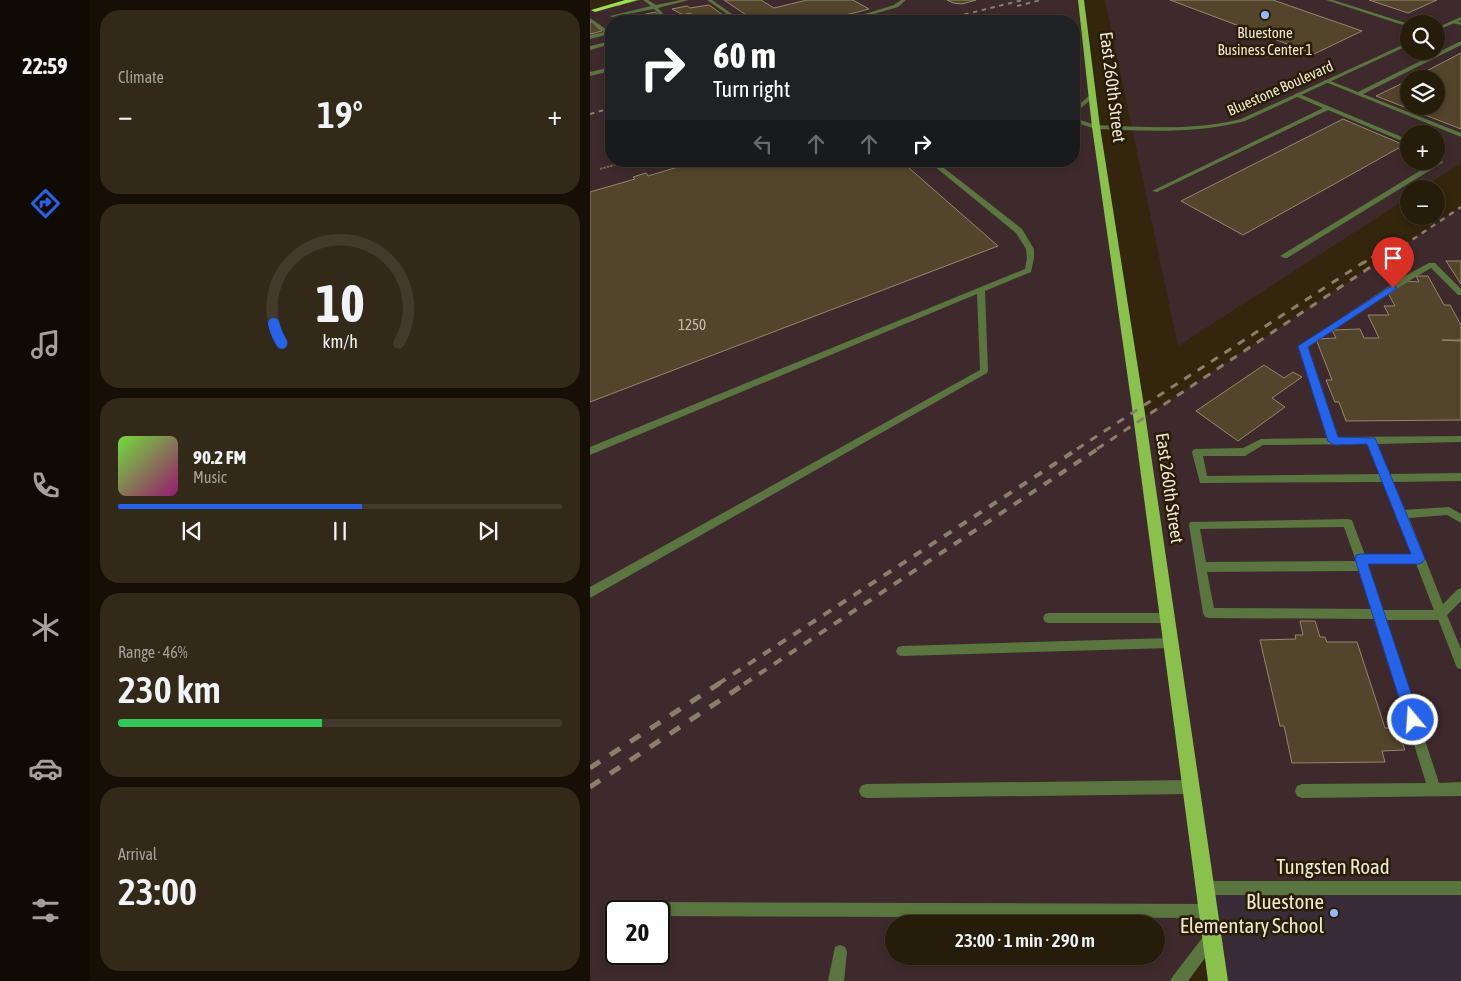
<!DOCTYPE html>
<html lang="en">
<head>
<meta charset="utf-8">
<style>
  body { margin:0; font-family:"Asap Condensed",sans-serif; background:#322918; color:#f1f3f6; height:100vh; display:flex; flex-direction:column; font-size:19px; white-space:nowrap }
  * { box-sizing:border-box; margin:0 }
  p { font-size:16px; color:#a4a19c }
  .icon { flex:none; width:28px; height:28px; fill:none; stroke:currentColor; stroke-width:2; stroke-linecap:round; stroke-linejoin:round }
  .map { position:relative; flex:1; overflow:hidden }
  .panel { display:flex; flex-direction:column; gap:10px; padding:10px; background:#150f06; width:500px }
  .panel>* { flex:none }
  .hud { position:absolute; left:15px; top:15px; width:475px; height:152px; border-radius:20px; box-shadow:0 2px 8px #0003,0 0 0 1px #423a2b; background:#202124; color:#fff; overflow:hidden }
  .controls { position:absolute; left:810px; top:15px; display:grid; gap:10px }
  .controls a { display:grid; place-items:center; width:45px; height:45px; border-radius:50%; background:#261c0a; box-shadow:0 2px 8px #0003,0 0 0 1px #423a2b; font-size:25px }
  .speed { position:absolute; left:15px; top:900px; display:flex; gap:10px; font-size:25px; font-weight:700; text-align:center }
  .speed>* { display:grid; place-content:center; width:65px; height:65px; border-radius:50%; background:#261c0a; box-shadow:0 2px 8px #0003,0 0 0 1px #423a2b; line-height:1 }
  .speed .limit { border:2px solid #111; border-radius:8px; background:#fff; color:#111 }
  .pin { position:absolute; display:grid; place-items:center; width:42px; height:42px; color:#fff; margin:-51px -21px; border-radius:50% 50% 50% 0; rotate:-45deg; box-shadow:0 0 5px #0007 }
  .pin .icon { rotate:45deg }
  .me { position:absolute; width:55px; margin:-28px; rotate:342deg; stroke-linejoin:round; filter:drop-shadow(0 0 4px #0008) }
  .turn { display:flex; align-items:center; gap:18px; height:105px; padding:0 25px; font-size:22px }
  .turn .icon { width:65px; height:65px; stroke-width:2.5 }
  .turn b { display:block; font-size:35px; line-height:42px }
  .lanes { display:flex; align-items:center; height:48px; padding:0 25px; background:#0003; justify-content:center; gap:25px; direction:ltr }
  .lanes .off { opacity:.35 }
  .big { font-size:38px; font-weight:600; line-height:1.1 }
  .panel .widget { flex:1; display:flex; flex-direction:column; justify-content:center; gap:8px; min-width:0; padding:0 18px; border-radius:20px; background:#322918 }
  .panel .dial { align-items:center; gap:0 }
  .dial svg { height:130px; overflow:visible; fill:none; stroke:#423a2b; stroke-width:7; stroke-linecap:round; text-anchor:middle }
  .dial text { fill:#f1f3f6; stroke:none }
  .song { display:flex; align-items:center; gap:15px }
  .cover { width:60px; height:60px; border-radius:8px; background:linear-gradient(135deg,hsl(100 70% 55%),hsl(320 70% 35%)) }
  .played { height:5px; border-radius:2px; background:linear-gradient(90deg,#2563eb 55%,#423a2b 55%) }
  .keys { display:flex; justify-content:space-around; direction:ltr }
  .heat { display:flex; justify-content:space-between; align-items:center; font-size:28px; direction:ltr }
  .charge { height:8px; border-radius:4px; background:linear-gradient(90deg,#34c759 46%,#423a2b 0) }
  .trip { position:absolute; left:295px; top:915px; width:280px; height:50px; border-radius:25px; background:#261c0a; box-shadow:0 2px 8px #0003,0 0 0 1px #423a2b; font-weight:600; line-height:50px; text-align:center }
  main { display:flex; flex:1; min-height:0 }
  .menu { display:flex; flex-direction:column; width:90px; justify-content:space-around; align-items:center; background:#0f0b04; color:#a4a19c }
  .menu .icon { width:35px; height:35px }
  .menu .current { color:#2563eb }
  .menu b { font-size:22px; color:#f1f3f6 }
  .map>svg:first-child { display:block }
</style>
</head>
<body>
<main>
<nav class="menu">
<b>22:59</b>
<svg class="icon current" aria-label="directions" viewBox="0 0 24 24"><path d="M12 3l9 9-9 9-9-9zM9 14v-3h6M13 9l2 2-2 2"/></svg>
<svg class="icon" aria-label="music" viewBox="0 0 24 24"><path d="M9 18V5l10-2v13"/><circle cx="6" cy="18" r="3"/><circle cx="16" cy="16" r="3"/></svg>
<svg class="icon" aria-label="phone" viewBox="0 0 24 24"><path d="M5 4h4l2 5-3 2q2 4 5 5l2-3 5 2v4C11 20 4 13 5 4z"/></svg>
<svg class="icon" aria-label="climate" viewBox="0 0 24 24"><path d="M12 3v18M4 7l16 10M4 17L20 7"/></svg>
<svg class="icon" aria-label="car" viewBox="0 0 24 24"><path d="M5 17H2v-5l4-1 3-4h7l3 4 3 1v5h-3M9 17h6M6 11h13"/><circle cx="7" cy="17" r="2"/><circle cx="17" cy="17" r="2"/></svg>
<svg class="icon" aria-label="filters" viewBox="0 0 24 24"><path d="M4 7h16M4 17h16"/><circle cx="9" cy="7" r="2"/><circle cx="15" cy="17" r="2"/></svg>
</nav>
<section class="panel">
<div class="widget"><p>Climate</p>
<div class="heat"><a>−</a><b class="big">19°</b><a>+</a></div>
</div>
<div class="widget dial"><svg viewBox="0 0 100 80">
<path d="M14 69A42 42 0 1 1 86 69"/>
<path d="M14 69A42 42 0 0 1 9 57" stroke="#2563eb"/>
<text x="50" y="56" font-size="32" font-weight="700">10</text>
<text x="50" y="72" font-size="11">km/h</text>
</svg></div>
<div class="widget">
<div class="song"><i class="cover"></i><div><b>90.2 FM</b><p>Music</p></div></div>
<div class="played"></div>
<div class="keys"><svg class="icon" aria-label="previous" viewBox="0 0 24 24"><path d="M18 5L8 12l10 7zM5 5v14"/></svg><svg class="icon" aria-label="pause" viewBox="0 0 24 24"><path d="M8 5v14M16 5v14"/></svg><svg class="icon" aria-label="next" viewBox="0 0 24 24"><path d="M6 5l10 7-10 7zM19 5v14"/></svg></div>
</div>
<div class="widget"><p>Range · 46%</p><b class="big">230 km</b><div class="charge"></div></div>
<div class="widget"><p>Arrival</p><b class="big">23:00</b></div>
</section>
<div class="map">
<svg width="871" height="981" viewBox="0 0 871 981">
  <rect width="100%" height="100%" fill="#33260d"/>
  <g fill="#3e2a2c" fill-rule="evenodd">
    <path d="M48,0H491L548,421L871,207V889L621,938L588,981H0V11ZM21,21H484V161H21ZM26,911H69V954H26ZM304,924H566V956H304Z"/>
    <path d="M515,0H871V163L831,189H819V197L588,346ZM819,24H846V51H819ZM819,79H846V106H819ZM819,134H846V161H819Z"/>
  </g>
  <polygon fill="#392b37" points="871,887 871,981 628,981 614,888"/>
  <g fill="#53452c" stroke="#96866b">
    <polygon points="134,0 171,0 184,8 217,0 263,0 279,9 233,21 165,21"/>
    <polygon points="386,0 372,4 363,3 357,0"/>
    <polygon points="580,0 683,0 772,31 724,54"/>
    <polygon points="779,0 847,0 818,13"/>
    <polygon points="119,5 133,15 111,21 100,13 93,15 82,9 97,6 100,8"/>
    <polygon points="65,12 71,17 51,21 26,21"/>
    <polygon points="0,22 2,22 12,31 0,34"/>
    <polygon points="871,53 871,129 786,96 819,80 819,106 846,106 846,79 821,79"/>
    <polygon points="753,119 814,145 653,235 591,201"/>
    <polygon points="108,161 311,161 408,246 0,402 0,192 45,179 43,177 56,173 58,176"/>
    <polygon points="856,261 871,261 871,284"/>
    <polygon points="826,276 838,276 854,305 860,305 871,325 871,340 852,340 871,341 871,420 756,421 749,402 745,402 736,380 742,380 726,339 746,338 742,330 770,329 774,338 789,338 778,315 799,315 794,306 805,306 798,293 816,281 829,282"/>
    <polygon points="674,365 694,378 703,372 712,377 682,398 695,407 648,441 606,411"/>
    <polygon points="710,621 725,621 730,637 735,637 737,642 767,642 795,728 807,728 815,750 792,751 795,762 702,763 694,726 690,726 670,640 706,639 705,635 713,635"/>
  </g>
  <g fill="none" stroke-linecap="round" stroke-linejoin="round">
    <polyline stroke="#726751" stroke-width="2" stroke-dasharray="2.5 1" stroke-linecap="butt" points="10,169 39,161"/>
    <g fill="#5a7540" fill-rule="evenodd">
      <polygon points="53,0 58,0 66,5 91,0 99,0 68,8 80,21 76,21 64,9 22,17 20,16 61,6"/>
      <polygon points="117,0 122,0 152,21 147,21"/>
      <polygon points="311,0 316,0 308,7 259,21 252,21 304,5"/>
      <polygon points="736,0 743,0 819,24 819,27"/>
      <polygon points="0,18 20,32 20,34 0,39 0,35 14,32 0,21"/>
      <polygon points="864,21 871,22 871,25 862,23"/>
      <polygon points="21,41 21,44 0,50 0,46"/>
      <polygon points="871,41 871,45 773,94 871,133 871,137 733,81 738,80 768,92"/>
      <polygon points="21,67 21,71 0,76 0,72"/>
      <polygon points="707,93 819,140 819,144 738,110 567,192 562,191 733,108 705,96 704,95"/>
      <polygon points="500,95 505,96 484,114 484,109"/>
      <polygon points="484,118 508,126 509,127 506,129 484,122"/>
      <polygon points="846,153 848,154 853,162 852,163 697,258 694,258 690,256 846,161"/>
      <polygon points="338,161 345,161 432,229 444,249 444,258 441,272 395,291 398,371 397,373 0,598 0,587 390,370 387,294 0,455 0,447 435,269 437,258 436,249 426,233"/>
      <path d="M839,263H845L871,289V295H868L841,268L819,281L718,347L748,437L871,436V442L787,444L800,474L871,473V481L803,482L817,514L816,517H808L807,514L793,482L610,483L602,452L604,449L653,448L671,439L738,438L709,346L813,277ZM777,444L790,474L617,476L613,456H655L673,445Z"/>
      <path d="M758,519L762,520L763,523L775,555H829L833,556L834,559L833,562L829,563H778L793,610H850L854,611L856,615L854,619L850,620H796L849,783L871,782V796L712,798L707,796L705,791L707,786L712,784L836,783L785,619L619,618L615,617L613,613L599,525L600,522ZM754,527L766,561L616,562L610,529ZM769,571L782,609L624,608L617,572Z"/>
      <polygon points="459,613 577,613 581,614 583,618 581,622 577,623 459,623 455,622 453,618 455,614"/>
      <polygon points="580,638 584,639 586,643 584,647 580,648 312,656 308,655 306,651 308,647 312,646"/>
      <polygon points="600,780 605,782 607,787 605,792 600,794 276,798 271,796 269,791 271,786 276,784"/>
      <polygon points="62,902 617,904 622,906 624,911 622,916 617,918 69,916 69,911 56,911 55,909 57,904"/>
      <polygon points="250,945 255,947 257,952 254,981 238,981 245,947"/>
    </g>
    <g fill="#5a7540" fill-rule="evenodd">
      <polygon points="871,17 871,20 846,31 846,28"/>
      <path d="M819,42V45L655,121C606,134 557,131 506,129L503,127L506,125C555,127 603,131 651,119Z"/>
      <polygon points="859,507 871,514 871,523 857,515 819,518 853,604 867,590 871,588 871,601 857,615 871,649 871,669 867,668 848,619 844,615 845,613 807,514 808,511 812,510"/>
      <polygon points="614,881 871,881 871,895 614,895 609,893 607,888 609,883"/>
      <polygon points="621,931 626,933 628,938 626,943 598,981 580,981 583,976 616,933"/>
    </g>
    <polygon fill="#5a7540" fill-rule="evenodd" points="42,0 50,0 28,6 26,5"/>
    <polygon fill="#89c14c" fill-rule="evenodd" points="488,0 494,0 510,127 553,400 638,981 618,981 541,400 502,127"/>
    <polygon fill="#9cdf4f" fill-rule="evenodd" points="35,0 47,0 5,12 1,10"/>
    <g stroke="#8a7f6b" stroke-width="2" stroke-dasharray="4.5 4.5" stroke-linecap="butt">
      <polyline points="427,6 451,0"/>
      <polyline points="348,21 433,0"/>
      <polyline points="0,114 21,108"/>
    </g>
    <g stroke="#8a7f6b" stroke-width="2.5" stroke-dasharray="5.5 5.5" stroke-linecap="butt">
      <polyline points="772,264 791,251"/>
      <polyline points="786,264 871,207"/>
    </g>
    <g stroke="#8a7f6b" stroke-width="3" stroke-dasharray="8 8" stroke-linecap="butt">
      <polyline points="487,449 774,262"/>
      <polyline points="507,449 788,262"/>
    </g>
    <g stroke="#8a7f6b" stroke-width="4" stroke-dasharray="9 9" stroke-linecap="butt">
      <polyline points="128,684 489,448"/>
      <polyline points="154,684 509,448"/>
    </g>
    <g stroke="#8a7f6b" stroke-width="5" stroke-dasharray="12 12" stroke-linecap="butt">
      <polyline points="0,768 130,683"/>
      <polyline points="0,787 156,683"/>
    </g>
  </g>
  <polygon fill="#2563eb" stroke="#184099" points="803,285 807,288 806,289 718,347 748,437 785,438 835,559 833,562 829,564 778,564 830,720 828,725 823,727 818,725 816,720 765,559 766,555 771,554 821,554 777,444 744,445 738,441 708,346"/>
  <g fill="#97b6fd" stroke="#291d04" stroke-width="2">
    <circle cx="675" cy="15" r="5"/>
    <circle cx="744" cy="913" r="5"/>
  </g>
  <g text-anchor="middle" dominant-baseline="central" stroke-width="5" stroke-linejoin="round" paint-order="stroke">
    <g font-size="15" fill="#efe7d8" stroke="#291d04">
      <text x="675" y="32">Bluestone<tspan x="675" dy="17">Business Center 1</tspan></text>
    </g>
    <g font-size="15" fill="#efe7d8" stroke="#291d04">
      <text transform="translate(690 88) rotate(-24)">Bluestone Boulevard</text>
    </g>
    <g font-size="15" fill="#c8bead">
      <text x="102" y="324">1250</text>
    </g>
    <g font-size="18" fill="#efe7d8" stroke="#291d04">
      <text transform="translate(523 87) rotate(83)">East 260th Street</text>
      <text transform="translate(580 488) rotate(82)">East 260th Street</text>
    </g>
    <g font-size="21" fill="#efe7d8" stroke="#291d04">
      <text x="743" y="866">Tungsten Road</text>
    </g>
    <g font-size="21" fill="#efe7d8" stroke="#291d04" text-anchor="end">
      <text x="734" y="901">Bluestone<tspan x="734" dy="24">Elementary School</tspan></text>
    </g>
  </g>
</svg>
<div class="controls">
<a><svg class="icon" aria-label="search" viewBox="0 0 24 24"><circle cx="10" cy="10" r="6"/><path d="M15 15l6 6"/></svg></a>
<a><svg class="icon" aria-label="layers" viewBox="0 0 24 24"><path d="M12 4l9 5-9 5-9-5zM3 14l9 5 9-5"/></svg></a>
<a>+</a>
<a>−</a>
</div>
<div class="speed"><div class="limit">20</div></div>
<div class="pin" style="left:803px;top:288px;background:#d93025"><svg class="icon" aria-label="arrive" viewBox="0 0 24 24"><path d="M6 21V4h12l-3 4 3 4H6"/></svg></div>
<svg class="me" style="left:823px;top:720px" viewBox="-20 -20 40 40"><circle r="17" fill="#2563eb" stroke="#fff" stroke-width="3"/><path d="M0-11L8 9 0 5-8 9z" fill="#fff"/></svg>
<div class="trip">23:00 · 1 min · 290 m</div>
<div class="hud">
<div class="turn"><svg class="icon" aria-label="right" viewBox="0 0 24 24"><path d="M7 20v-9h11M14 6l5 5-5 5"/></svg><div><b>60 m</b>Turn right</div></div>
<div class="lanes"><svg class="icon off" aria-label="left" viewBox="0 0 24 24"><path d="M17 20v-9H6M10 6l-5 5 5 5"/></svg><svg class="icon off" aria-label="ahead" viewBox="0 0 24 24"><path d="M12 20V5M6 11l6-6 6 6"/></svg><svg class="icon off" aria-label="ahead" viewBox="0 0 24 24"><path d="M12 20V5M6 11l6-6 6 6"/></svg><svg class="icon" aria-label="right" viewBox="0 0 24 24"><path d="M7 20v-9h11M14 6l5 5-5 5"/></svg></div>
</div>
</div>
</main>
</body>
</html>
